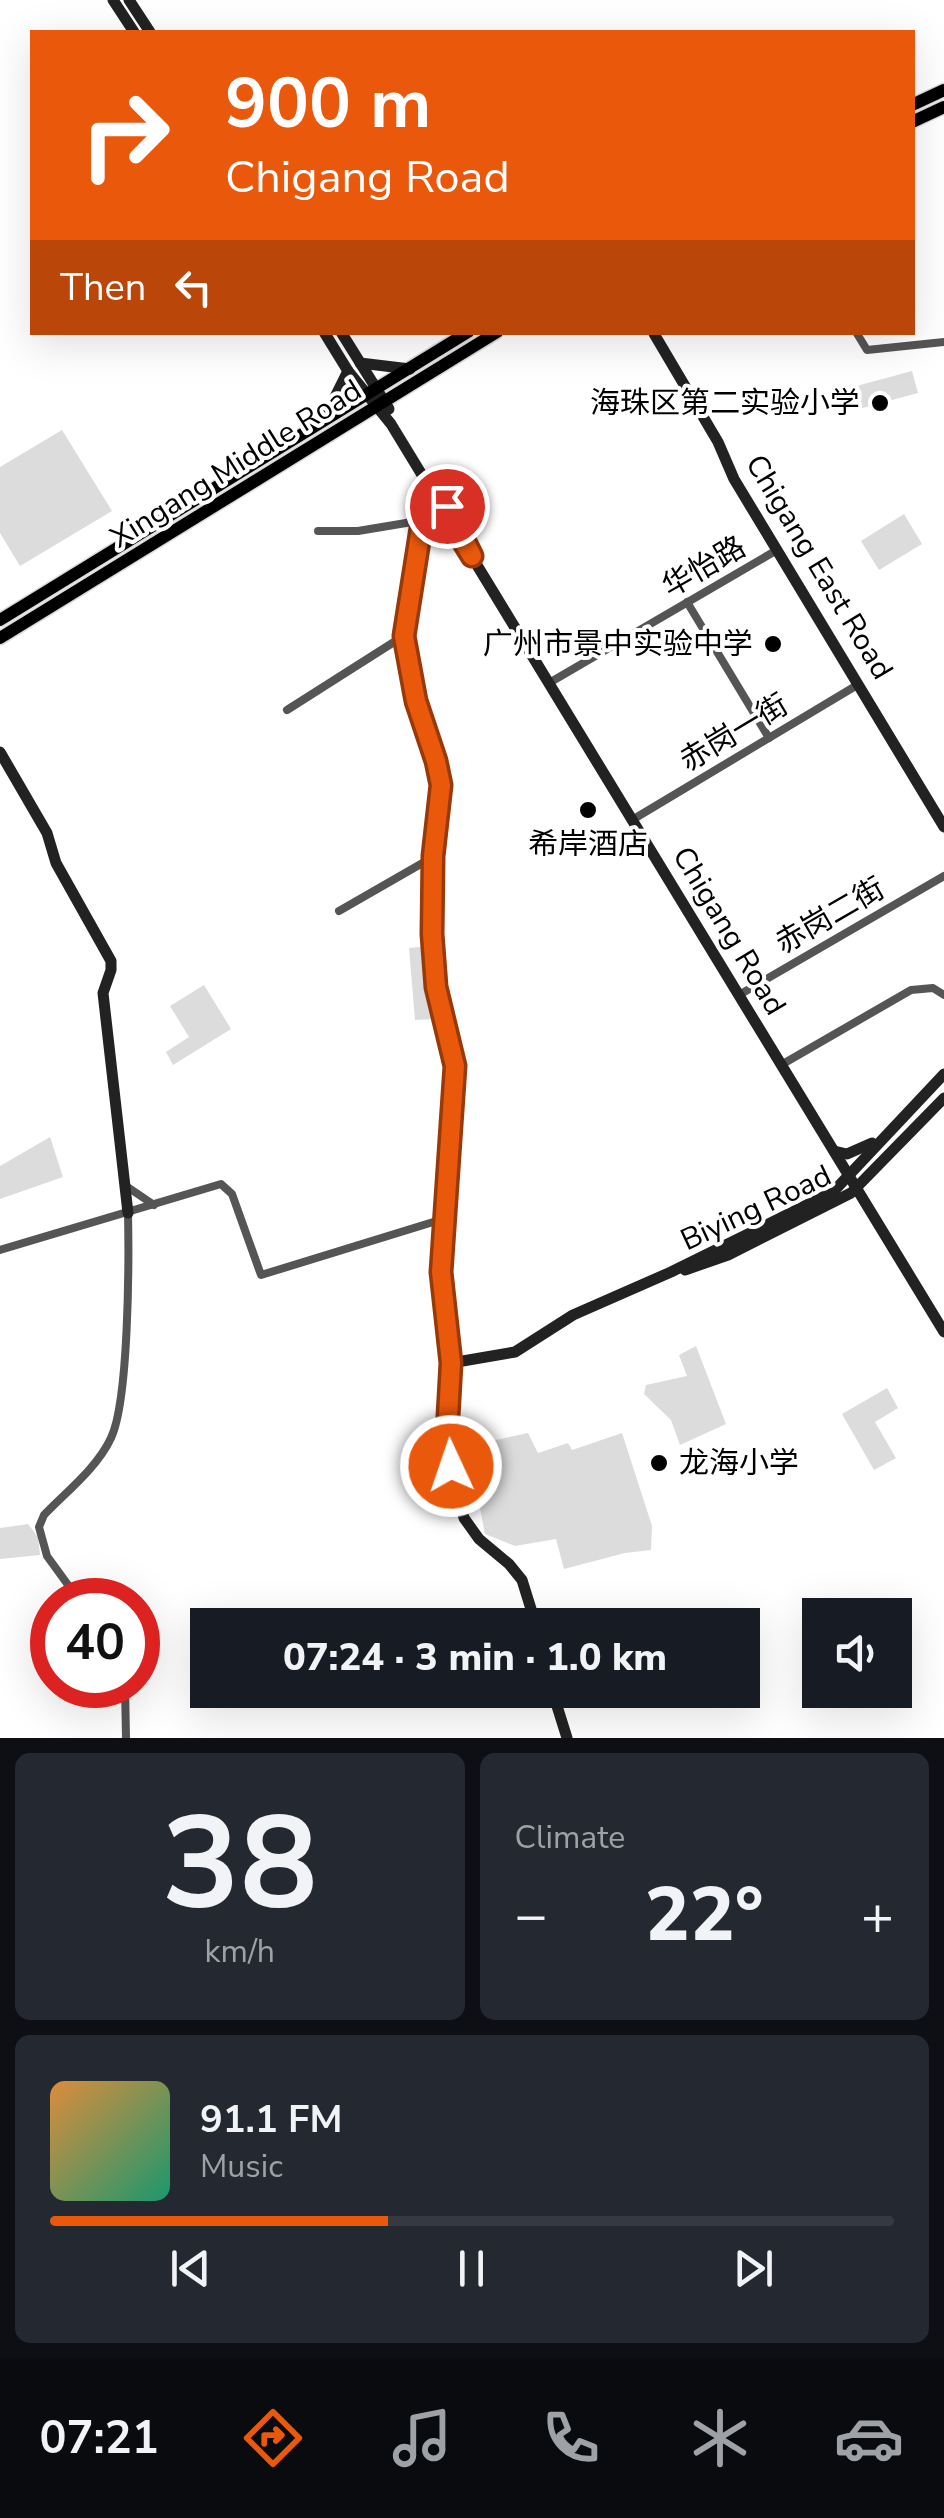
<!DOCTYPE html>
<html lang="en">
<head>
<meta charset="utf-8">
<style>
  body { margin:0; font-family:"Nunito Sans","Noto Sans SC",sans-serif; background:#242831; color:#f1f3f6; height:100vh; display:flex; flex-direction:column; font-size:38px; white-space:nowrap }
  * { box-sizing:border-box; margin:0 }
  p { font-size:32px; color:#9ea1a6 }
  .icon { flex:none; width:55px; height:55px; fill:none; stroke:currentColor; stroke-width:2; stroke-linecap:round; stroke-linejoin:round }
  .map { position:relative; height:1738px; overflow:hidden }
  .panel { display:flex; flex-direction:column; gap:15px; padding:15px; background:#0d0f14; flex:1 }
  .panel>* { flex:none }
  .hud { position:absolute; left:30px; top:30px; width:885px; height:305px; border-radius:0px; box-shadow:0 10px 40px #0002; background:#ea580c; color:#fff; overflow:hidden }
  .buttons { position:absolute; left:802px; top:1598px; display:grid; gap:20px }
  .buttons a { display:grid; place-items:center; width:110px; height:110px; border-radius:0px; background:#171b24; box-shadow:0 10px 40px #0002; font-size:50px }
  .speed { position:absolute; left:30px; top:1578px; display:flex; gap:20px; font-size:50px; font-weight:700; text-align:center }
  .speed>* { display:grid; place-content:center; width:130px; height:130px; border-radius:50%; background:#171b24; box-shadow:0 10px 40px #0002; line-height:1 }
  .speed .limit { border:15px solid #d22; background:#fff; color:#111 }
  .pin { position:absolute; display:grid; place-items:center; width:85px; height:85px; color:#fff; margin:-42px; border:5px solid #fff; border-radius:50%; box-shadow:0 2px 10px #0007 }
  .me { position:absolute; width:110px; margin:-55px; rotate:357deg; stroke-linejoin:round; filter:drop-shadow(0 0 8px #0008) }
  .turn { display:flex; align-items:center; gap:35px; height:210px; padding:0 30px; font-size:45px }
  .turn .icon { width:130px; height:130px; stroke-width:2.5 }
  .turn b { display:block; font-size:70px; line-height:85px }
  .then { display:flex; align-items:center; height:95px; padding:0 30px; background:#0003; gap:20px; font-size:38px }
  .big { font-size:75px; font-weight:800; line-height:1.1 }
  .panel .card { flex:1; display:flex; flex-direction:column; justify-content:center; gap:15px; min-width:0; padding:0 35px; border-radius:15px; background:#242831 }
  .panel .dial { align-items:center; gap:0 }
  .dial b { font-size:130px; line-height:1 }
  .song { display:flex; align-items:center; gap:30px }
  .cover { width:120px; height:120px; border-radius:15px; background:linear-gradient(135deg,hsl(30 70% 55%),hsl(160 70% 35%)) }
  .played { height:10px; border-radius:5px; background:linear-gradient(90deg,#ea580c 40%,#363941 40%) }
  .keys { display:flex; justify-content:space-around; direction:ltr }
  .heat { display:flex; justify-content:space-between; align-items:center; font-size:55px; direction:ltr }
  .panel .tiles { flex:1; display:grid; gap:15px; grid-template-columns:1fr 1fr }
  .card:last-child { grid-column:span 2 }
  .trip { position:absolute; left:190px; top:1608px; width:570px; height:100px; border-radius:0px; background:#171b24; box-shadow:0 10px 40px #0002; font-weight:800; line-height:100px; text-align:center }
  .tabs { display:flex; height:160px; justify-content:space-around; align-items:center; background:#090b0e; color:#9ea1a6 }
  .tabs .icon { width:70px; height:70px }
  .tabs .active { color:#ea580c }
  .tabs b { font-size:45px; color:#f1f3f6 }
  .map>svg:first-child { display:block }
</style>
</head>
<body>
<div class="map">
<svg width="944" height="1738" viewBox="0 0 944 1738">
  <rect width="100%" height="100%" fill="#fff"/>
  <g fill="#dcdcdc">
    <polygon points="912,371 918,393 844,413 838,391"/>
    <polygon points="62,430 112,511 20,566 0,533 0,467"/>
    <polygon points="904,514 922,544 879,570 861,541"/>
    <polygon points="429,946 436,1019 415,1020 409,948"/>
    <polygon points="204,985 231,1029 173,1065 166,1052 189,1037 170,1006"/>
    <polygon points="50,1137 63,1177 0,1199 0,1166"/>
    <polygon points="696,1346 726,1424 680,1445 671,1420 644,1394 646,1385 687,1376 679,1355"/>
    <polygon points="887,1388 898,1408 875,1422 896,1458 874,1470 842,1414"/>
    <polygon points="528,1433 538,1453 568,1443 572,1450 622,1433 652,1526 651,1550 625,1553 564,1569 556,1539 515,1546 485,1534 468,1446"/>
    <polygon points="28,1524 38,1537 40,1555 0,1559 0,1528"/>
  </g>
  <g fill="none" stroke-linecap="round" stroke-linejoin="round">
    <g stroke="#dbdbdb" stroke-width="15">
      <g id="primary">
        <polyline points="912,105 944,90"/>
        <polyline points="912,122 944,107"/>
        <polyline points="0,620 468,332"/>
        <polyline points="0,638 497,332"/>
      </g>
    </g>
    <g stroke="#555" stroke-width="8">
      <polyline points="856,332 867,350 944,342"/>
      <polyline points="318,531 358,531 424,520"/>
      <polyline points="687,602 769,738"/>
      <polyline points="549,683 777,550"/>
      <polyline points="287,710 405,635"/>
      <polyline points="632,820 859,684"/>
      <polyline points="339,911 433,857"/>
      <polyline points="739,995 944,876"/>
      <polyline points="781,1065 911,990 933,988 944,995"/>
      <polyline points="126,1186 154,1205"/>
      <polyline points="0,1250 221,1184 232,1194 261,1275 443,1219"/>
      <path d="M79,1600L47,1556L39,1527L44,1515C66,1492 97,1468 111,1438C129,1400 129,1260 128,1213"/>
      <polyline points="125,1685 126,1738"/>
    </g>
    <g stroke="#222" stroke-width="11">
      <polyline points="113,0 134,32"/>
      <polyline points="129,0 150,32"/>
      <polyline points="324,332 348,371 391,424 944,1332"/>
      <polyline points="341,332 389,409"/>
      <polyline points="653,332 718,442 734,479 944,827"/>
      <polyline points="360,363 410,369"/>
      <polyline points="323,421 348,371"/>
      <polyline points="428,484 405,635 415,701 440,774 433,857 433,959 438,999 450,1036 455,1066 441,1272 451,1363 447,1435 451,1466 464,1518 479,1539 509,1564 522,1580 536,1625"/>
      <polyline points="0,752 47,833 56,863 111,961 111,970 103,993 128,1213"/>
      <polyline points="834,1151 847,1154 872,1143"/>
      <polyline points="685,1270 728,1255 851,1193 944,1098"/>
      <polyline points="451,1363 515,1352 573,1315 671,1272 833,1192 944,1074"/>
      <polyline points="552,1690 567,1738"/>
    </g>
    <use href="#primary" stroke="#000" stroke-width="12"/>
  </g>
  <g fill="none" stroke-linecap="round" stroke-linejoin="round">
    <g stroke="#983908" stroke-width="25">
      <polyline id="route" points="447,506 472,556 428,484 404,636 416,701 436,761 441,785 433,856 432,934 436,987 455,1066 441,1272 451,1363 447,1434 451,1466"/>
    </g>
    <use href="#route" stroke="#ea580c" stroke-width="18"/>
  </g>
  <g fill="#000" stroke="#fff" stroke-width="4">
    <circle cx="880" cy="403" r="10"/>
    <circle cx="773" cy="644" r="10"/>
    <circle cx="588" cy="810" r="10"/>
    <circle cx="659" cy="1463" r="10"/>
  </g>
  <g text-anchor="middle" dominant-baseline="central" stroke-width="8" stroke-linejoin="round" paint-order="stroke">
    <g font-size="30" fill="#000" stroke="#fff" text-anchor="end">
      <text x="860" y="403">海珠区第二实验小学</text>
      <text x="753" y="644">广州市景中实验中学</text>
      <text x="588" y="844" text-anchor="middle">希岸酒店</text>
      <text x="679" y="1463" text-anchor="start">龙海小学</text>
    </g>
    <g font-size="30" fill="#000" stroke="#fff">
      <text transform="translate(236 464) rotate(-32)">Xingang Middle Road</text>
      <text transform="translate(704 567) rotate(-30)">华怡路</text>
      <text transform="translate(819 567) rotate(59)">Chigang East Road</text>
      <text transform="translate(734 733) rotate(-31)">赤岗一街</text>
      <text transform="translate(830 916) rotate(-30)">赤岗二街</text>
      <text transform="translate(729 931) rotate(59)">Chigang Road</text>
      <text transform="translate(756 1208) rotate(-25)">Biying Road</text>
    </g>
  </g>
</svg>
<div class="buttons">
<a><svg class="icon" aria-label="sound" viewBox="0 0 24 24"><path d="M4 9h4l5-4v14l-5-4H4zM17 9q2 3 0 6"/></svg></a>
</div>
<div class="speed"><div class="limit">40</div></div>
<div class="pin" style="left:447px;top:506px;background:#d93025"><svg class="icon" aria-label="arrive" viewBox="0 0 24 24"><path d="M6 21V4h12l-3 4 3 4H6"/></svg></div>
<svg class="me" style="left:451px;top:1466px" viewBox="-20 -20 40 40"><circle r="17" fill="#ea580c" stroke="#fff" stroke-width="3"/><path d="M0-11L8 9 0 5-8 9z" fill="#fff"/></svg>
<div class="trip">07:24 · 3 min · 1.0 km</div>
<div class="hud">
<div class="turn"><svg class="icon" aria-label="right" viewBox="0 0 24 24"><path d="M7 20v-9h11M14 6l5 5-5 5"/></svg><div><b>900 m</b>Chigang Road</div></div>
<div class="then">Then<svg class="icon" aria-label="left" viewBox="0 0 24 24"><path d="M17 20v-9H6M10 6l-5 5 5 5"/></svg></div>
</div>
</div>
<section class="panel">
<div class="tiles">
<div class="card dial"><b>38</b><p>km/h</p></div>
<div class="card"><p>Climate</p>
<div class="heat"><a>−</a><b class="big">22°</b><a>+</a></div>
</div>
<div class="card">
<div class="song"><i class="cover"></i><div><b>91.1 FM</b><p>Music</p></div></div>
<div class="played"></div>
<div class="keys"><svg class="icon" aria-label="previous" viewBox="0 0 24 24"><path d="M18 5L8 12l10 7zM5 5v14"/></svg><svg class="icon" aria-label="pause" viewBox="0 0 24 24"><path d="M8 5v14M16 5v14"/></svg><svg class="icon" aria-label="next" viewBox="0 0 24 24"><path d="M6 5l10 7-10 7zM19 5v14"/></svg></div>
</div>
</div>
</section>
<nav class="tabs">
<b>07:21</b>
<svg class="icon active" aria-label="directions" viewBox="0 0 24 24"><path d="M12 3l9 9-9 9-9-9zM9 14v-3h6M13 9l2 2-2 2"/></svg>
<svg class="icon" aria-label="music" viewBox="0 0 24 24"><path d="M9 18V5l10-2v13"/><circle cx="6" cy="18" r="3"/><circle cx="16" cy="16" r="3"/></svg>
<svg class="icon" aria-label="phone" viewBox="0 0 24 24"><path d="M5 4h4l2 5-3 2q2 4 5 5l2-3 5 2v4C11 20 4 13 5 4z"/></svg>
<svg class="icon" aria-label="climate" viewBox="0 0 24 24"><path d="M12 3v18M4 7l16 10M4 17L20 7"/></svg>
<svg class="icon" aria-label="car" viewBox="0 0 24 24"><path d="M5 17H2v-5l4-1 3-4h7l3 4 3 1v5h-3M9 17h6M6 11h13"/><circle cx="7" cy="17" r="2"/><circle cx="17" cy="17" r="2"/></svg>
</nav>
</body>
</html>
